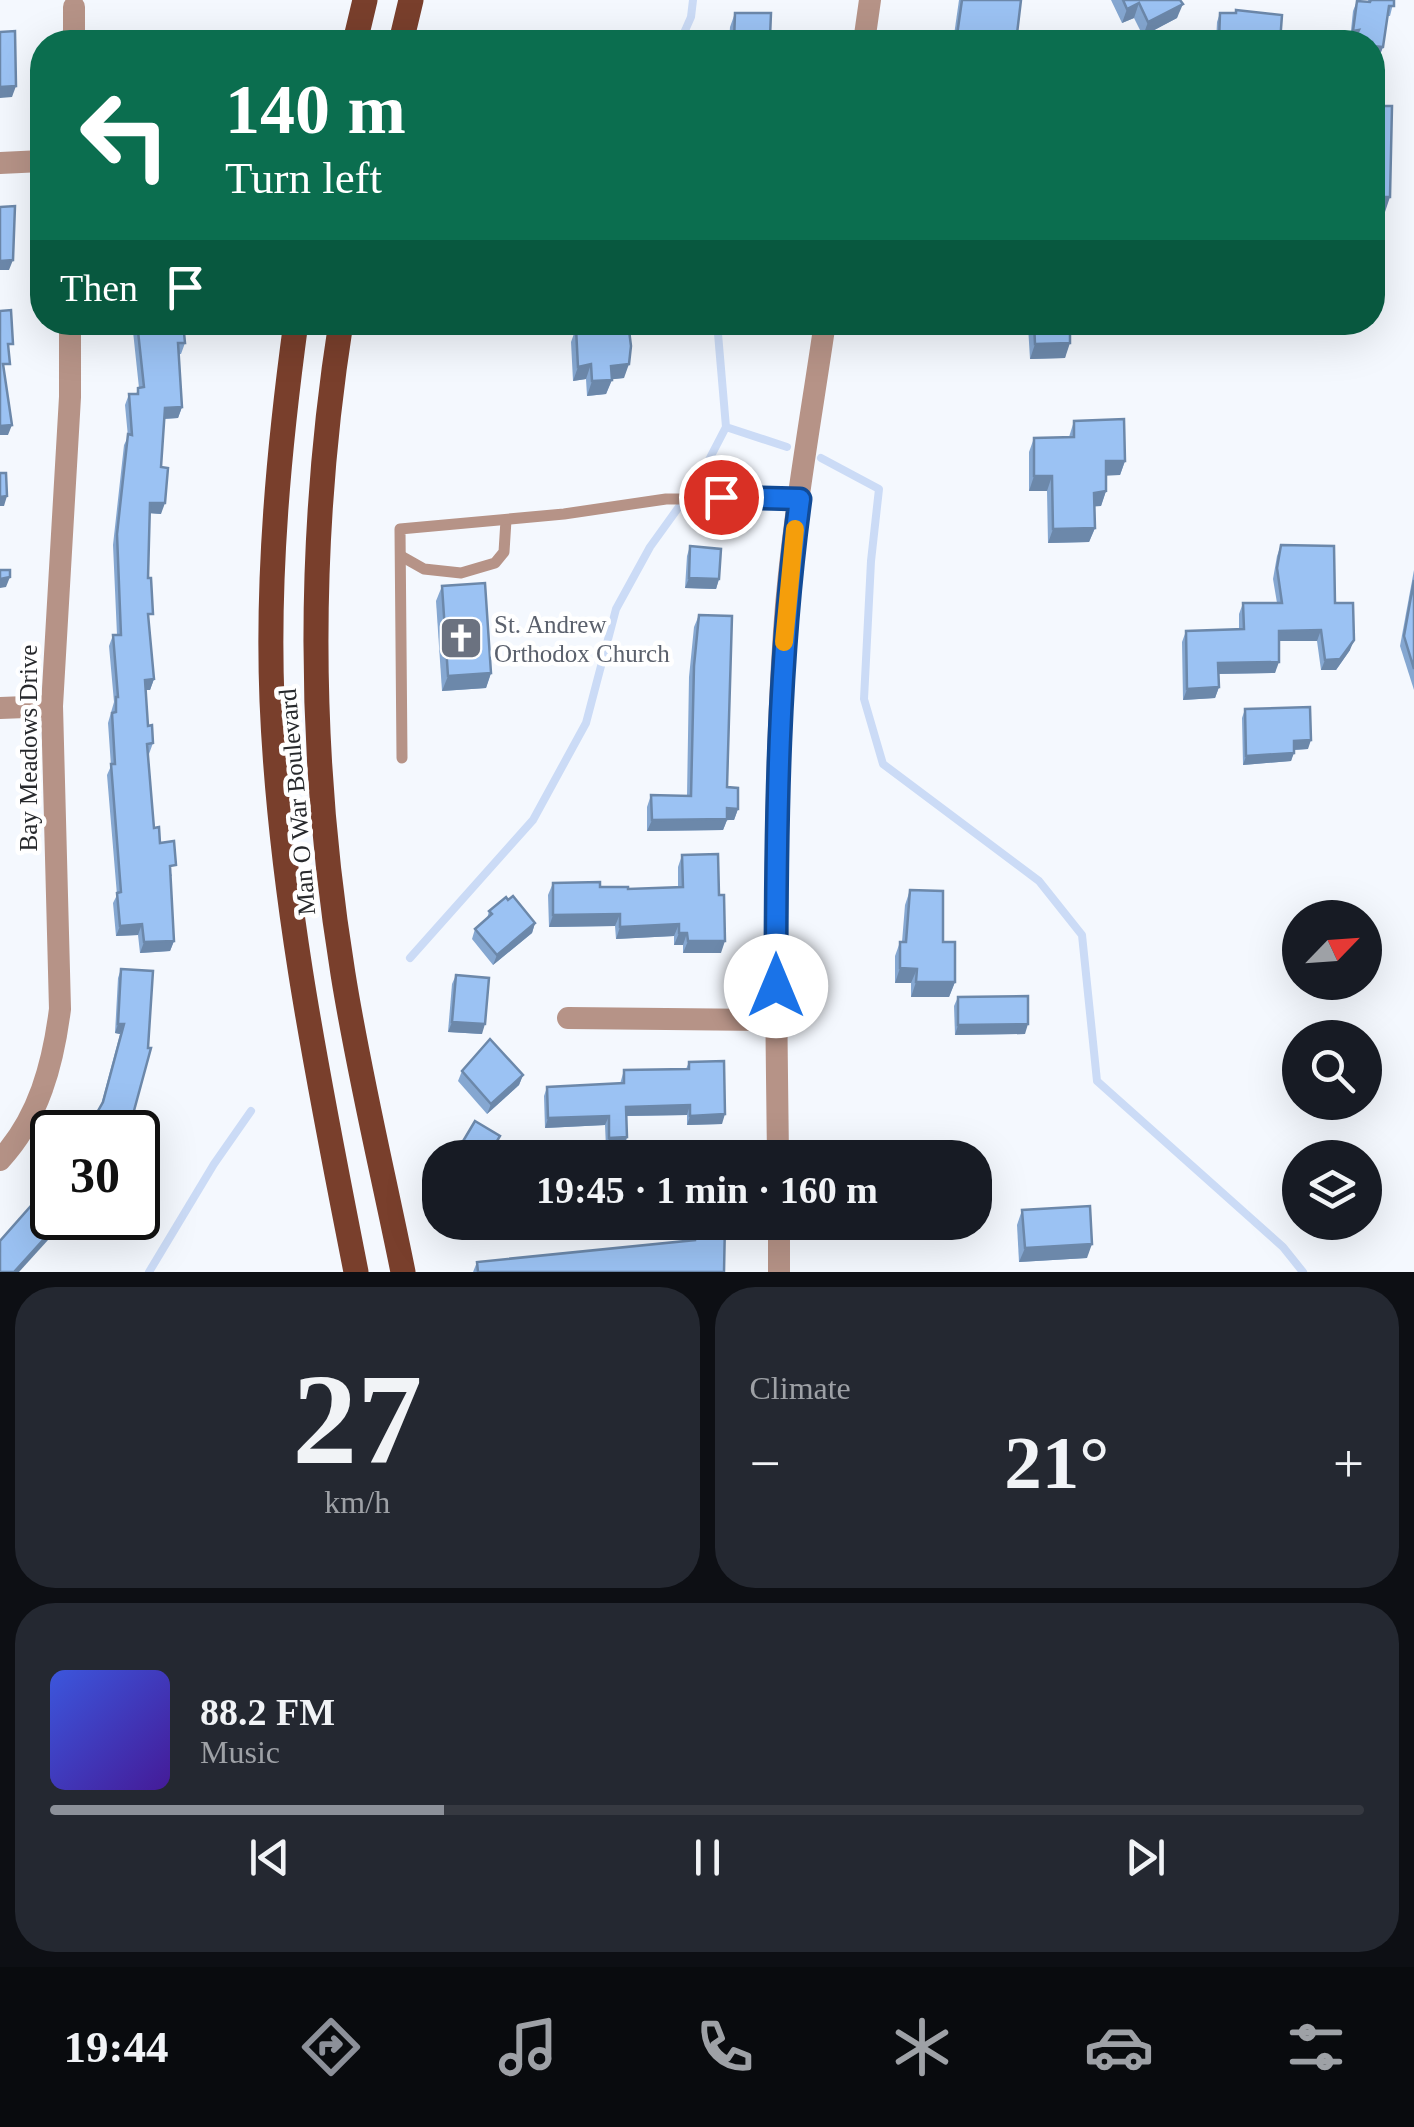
<!DOCTYPE html>
<html lang="en">
<head>
<meta charset="utf-8">
<style>
  body { margin:0; font-family:Georgia,serif; background:#242831; color:#f1f3f6; height:100vh; display:flex; flex-direction:column; font-size:38px; white-space:nowrap }
  * { box-sizing:border-box; margin:0 }
  p { font-size:32px; color:#9ea1a6 }
  .icon { flex:none; width:55px; height:55px; fill:none; stroke:currentColor; stroke-width:2; stroke-linecap:round; stroke-linejoin:round }
  .map { position:relative; height:1272px; overflow:hidden }
  .drawer { display:flex; flex-direction:column; gap:15px; padding:15px; background:#0d0f14; flex:1 }
  .drawer>* { flex:none }
  .banner { position:absolute; left:30px; top:30px; width:1355px; height:305px; border-radius:40px; box-shadow:0 10px 40px #0002; background:#0b6e4f; color:#fff; overflow:hidden }
  .needle { width:65px; rotate:65deg }
  .fabs { position:absolute; left:1282px; top:900px; display:grid; gap:20px }
  .fabs a { display:grid; place-items:center; width:100px; height:100px; border-radius:50%; background:#171b24; box-shadow:0 10px 40px #0002; font-size:50px }
  .speed { position:absolute; left:30px; top:1110px; display:flex; gap:20px; font-size:50px; font-weight:700; text-align:center }
  .speed>* { display:grid; place-content:center; width:130px; height:130px; border-radius:50%; background:#171b24; box-shadow:0 10px 40px #0002; line-height:1 }
  .speed .limit { border:5px solid #111; border-radius:15px; background:#fff; color:#111 }
  .pin { position:absolute; display:grid; place-items:center; width:85px; height:85px; color:#fff; margin:-42px; border:5px solid #fff; border-radius:50%; box-shadow:0 2px 10px #0007 }
  .me { position:absolute; width:110px; margin:-55px; rotate:0deg; stroke-linejoin:round; filter:drop-shadow(0 0 8px #0008) }
  .turn { display:flex; align-items:center; gap:35px; height:210px; padding:0 30px; font-size:45px }
  .turn .icon { width:130px; height:130px; stroke-width:2.5 }
  .turn b { display:block; font-size:70px; line-height:85px }
  .then { display:flex; align-items:center; height:95px; padding:0 30px; background:#0003; gap:20px; font-size:38px }
  .big { font-size:75px; font-weight:700; line-height:1.1 }
  .drawer .tile { flex:1; display:flex; flex-direction:column; justify-content:center; gap:15px; min-width:0; padding:0 35px; border-radius:40px; background:#242831 }
  .drawer .dial { align-items:center; gap:0 }
  .dial b { font-size:130px; line-height:1 }
  .song { display:flex; align-items:center; gap:30px }
  .cover { width:120px; height:120px; border-radius:15px; background:linear-gradient(135deg,hsl(230 70% 55%),hsl(260 70% 35%)) }
  .played { height:10px; border-radius:5px; background:linear-gradient(90deg,#8c9099 30%,#363941 30%) }
  .keys { display:flex; justify-content:space-around; direction:ltr }
  .heat { display:flex; justify-content:space-between; align-items:center; font-size:55px; direction:ltr }
  .drawer .tiles { flex:1; display:grid; gap:15px; grid-template-columns:1fr 1fr }
  .tile:last-child { grid-column:span 2 }
  .trip { position:absolute; left:422px; top:1140px; width:570px; height:100px; border-radius:40px; background:#171b24; box-shadow:0 10px 40px #0002; font-weight:700; line-height:100px; text-align:center }
  .tab-bar { display:flex; height:160px; justify-content:space-around; align-items:center; background:#090b0e; color:#9ea1a6 }
  .tab-bar .icon { width:70px; height:70px }
  .tab-bar .current { color:#8c9099 }
  .tab-bar b { font-size:45px; color:#f1f3f6 }
  .map>svg:first-child { display:block }
</style>
</head>
<body>
<div class="map">
<svg width="1414" height="1272" viewBox="0 0 1414 1272">
  <rect width="100%" height="100%" fill="#f4f8fe"/>
  <g fill="none" stroke-linecap="round" stroke-linejoin="round">
    <g stroke="#cbdbf6" stroke-width="8">
      <polyline points="680,42 691,17 693,0"/>
      <polyline points="717,322 726,427 787,447"/>
      <polyline points="821,458 879,489 871,561 864,699 883,764 1039,881 1082,935 1097,1081 1283,1247 1303,1272"/>
      <polyline points="410,958 533,820 586,723 616,609 650,547 699,479 726,427"/>
      <polyline points="149,1272 214,1164 251,1111"/>
    </g>
    <g stroke="#b69387" stroke-width="11">
      <polyline points="401,556 424,569 461,573 495,563 504,552 506,520"/>
      <polyline points="402,758 400,529 564,514 666,499 800,499"/>
    </g>
    <g stroke="#b69387" stroke-width="22">
      <polyline points="74,42 74,7"/>
      <polyline points="864,42 870,0"/>
      <polyline points="0,163 42,161"/>
      <polyline points="0,708 52,706"/>
      <polyline points="568,1018 776,1020"/>
      <path d="M778,1158C776,983 772,807 784,632C791,528 810,425 825,322"/>
      <path d="M0,1160C39,1118 53,1064 60,1009L52,706L70,397V322"/>
      <polyline points="779,1222 779,1272"/>
    </g>
    <g stroke="#793f2c" stroke-width="25">
      <polyline points="355,42 365,0"/>
      <polyline points="401,42 411,0"/>
      <path d="M296,322C279,447 267,575 272,701C280,894 319,1083 356,1272"/>
      <path d="M341,322C307,538 308,758 343,974C359,1074 383,1173 403,1272"/>
    </g>
  </g>
  <g fill="#85a7d1">
    <polygon points="959,0 1021,0 1016,42 953,42"/>
    <polygon points="1111,0 1180,0 1177,18 1143,36 1134,18 1122,23"/>
    <polygon points="1368,0 1394,0 1390,16 1388,16 1383,47 1379,57 1354,40 1350,40 1353,11 1357,1 1368,2"/>
    <polygon points="1236,10 1280,42 1216,42 1217,22 1220,13 1235,13"/>
    <polygon points="735,13 770,37 811,42 729,42 730,27"/>
    <polygon points="132,322 183,322 185,343 181,354 179,354 182,407 178,418 164,419 161,467 161,514 150,513 148,578 149,625 154,679 150,690 145,690 148,726 153,743 149,754 148,754 154,828 172,876 170,876 174,941 170,951 140,953 138,935 116,936 113,903 117,895 107,775 111,766 108,723 114,702 109,646 113,635 117,635 113,545 124,445 128,437 125,405 129,394 136,394 139,388"/>
    <polygon points="583,322 628,322 624,378 612,379 606,394 587,396 586,379 573,381 571,342 576,328 583,327"/>
    <polygon points="1022,322 1076,322 1073,331 1070,331 1065,358 1030,359 1028,326 1022,326"/>
    <polygon points="1074,421 1125,461 1120,475 1106,475 1106,491 1101,506 1094,506 1095,528 1089,542 1048,543 1047,491 1029,491 1029,452 1034,438 1069,437"/>
    <polygon points="1281,545 1335,603 1350,650 1336,670 1321,670 1317,641 1279,641 1275,673 1218,674 1219,687 1215,698 1183,700 1182,642 1186,631 1239,629 1239,614 1243,603 1277,603 1273,579 1277,556"/>
    <polygon points="690,546 719,579 716,589 685,588 687,556"/>
    <polygon points="1414,570 1414,690 1400,646"/>
    <polygon points="442,586 491,673 486,688 442,691 436,601"/>
    <polygon points="699,615 727,787 738,809 734,820 727,820 723,830 647,831 647,807 651,795 687,796 689,677 694,627"/>
    <polygon points="1245,709 1308,749 1294,750 1291,761 1243,765 1242,718"/>
    <polygon points="682,855 721,953 683,953 683,945 674,945 674,936 616,939 615,926 549,927 548,895 553,883 628,889 678,887 678,867"/>
    <polygon points="910,890 943,942 955,982 949,997 911,997 911,983 895,983 895,956 900,942 902,942 905,905"/>
    <polygon points="489,911 535,923 532,933 493,965 472,939 475,929 487,919"/>
    <polygon points="121,969 148,1048 151,1048 128,1132 86,1132 101,1105 120,1034 115,1033 118,978"/>
    <polygon points="456,975 482,1034 448,1032 452,984"/>
    <polygon points="958,997 1025,1034 955,1035 954,1006"/>
    <polygon points="689,1062 722,1124 687,1125 687,1115 627,1116 627,1137 624,1147 606,1148 605,1125 545,1128 544,1096 547,1087 620,1084 624,1070 686,1069"/>
    <polygon points="462,1071 523,1075 519,1085 487,1114 458,1081"/>
    <polygon points="1022,1210 1087,1258 1019,1262 1017,1225"/>
    <polygon points="691,1222 725,1222 724,1272 473,1272 477,1262 691,1240"/>
    <polygon points="890,1222 936,1222 931,1236 890,1236"/>
  </g>
  <g fill="#6c88aa">
    <polygon points="1139,3 1134,18 1122,23 1127,9"/>
    <polygon points="1183,4 1177,18 1143,36 1148,22"/>
    <polygon points="1359,30 1356,40 1350,40 1353,31"/>
    <polygon points="1372,46 1383,47 1379,57 1372,57"/>
    <polygon points="16,86 12,97 0,98 0,87"/>
    <polygon points="1372,197 1390,197 1385,212 1372,212"/>
    <polygon points="13,260 9,270 0,270 0,261"/>
    <polygon points="1068,322 1076,322 1073,331 1065,332"/>
    <polygon points="1070,343 1065,358 1030,359 1035,344"/>
    <polygon points="591,364 586,379 573,381 578,367"/>
    <polygon points="629,364 624,378 606,380 611,366"/>
    <polygon points="612,380 606,394 587,396 592,381"/>
    <polygon points="182,407 178,418 161,419 165,408"/>
    <polygon points="12,425 8,435 0,435 0,426"/>
    <polygon points="1106,461 1125,461 1120,475 1101,476"/>
    <polygon points="1034,476 1052,476 1047,491 1029,491"/>
    <polygon points="1106,491 1101,506 1088,507 1094,493"/>
    <polygon points="7,496 4,506 0,506 0,497"/>
    <polygon points="150,503 165,503 161,514 147,513"/>
    <polygon points="1095,528 1089,542 1048,543 1053,529"/>
    <polygon points="10,577 6,587 0,588 0,579"/>
    <polygon points="689,578 719,579 716,589 685,588"/>
    <polygon points="1321,630 1317,641 1275,641 1279,631"/>
    <polygon points="1354,640 1350,650 1336,670 1321,670 1325,660"/>
    <polygon points="1279,662 1275,673 1214,674 1218,663"/>
    <polygon points="491,673 486,688 442,691 448,676"/>
    <polygon points="154,679 150,690 141,690 145,680"/>
    <polygon points="1219,687 1215,698 1183,700 1187,689"/>
    <polygon points="1311,740 1308,749 1291,750 1294,741"/>
    <polygon points="1294,753 1291,761 1243,765 1246,756"/>
    <polygon points="727,808 738,809 734,820 727,820 723,830 647,831 652,820"/>
    <polygon points="620,914 615,926 549,927 553,915"/>
    <polygon points="535,923 532,933 493,965 497,955"/>
    <polygon points="142,924 138,935 116,936 120,926"/>
    <polygon points="679,924 674,936 616,939 620,927"/>
    <polygon points="679,933 687,933 683,945 674,945"/>
    <polygon points="174,941 170,951 140,953 144,942"/>
    <polygon points="688,941 725,941 721,953 683,953"/>
    <polygon points="900,968 917,969 911,983 895,983"/>
    <polygon points="916,982 955,982 949,997 911,997"/>
    <polygon points="452,1022 485,1024 482,1034 448,1032"/>
    <polygon points="118,1024 124,1024 120,1034 115,1033"/>
    <polygon points="1028,1024 1025,1034 955,1035 958,1025"/>
    <polygon points="523,1075 519,1085 487,1114 491,1104"/>
    <polygon points="690,1105 687,1115 623,1116 626,1107"/>
    <polygon points="725,1114 722,1124 687,1125 690,1116"/>
    <polygon points="609,1116 605,1125 545,1128 548,1118"/>
    <polygon points="627,1137 624,1147 606,1148 609,1138"/>
    <polygon points="63,1218 68,1218 19,1272 14,1272"/>
    <polygon points="895,1222 936,1222 931,1236 890,1236"/>
    <polygon points="1092,1244 1087,1258 1019,1262 1025,1248"/>
  </g>
  <g fill="#9bc2f3" stroke="#6c88aa" stroke-width="2.5">
    <polygon points="962,0 1021,0 1016,42 956,42"/>
    <polygon points="1123,0 1180,0 1183,4 1148,22 1139,3 1127,9"/>
    <polygon points="1371,0 1394,0 1394,6 1389,6 1383,47 1372,46 1372,42 1353,42 1359,30 1353,31 1357,1 1370,2"/>
    <polygon points="1236,10 1282,15 1280,42 1219,42 1220,13 1236,13"/>
    <polygon points="735,13 771,13 770,37 811,42 734,42"/>
    <polygon points="15,31 16,86 0,87 0,32"/>
    <polygon points="1372,106 1392,106 1390,197 1372,197"/>
    <polygon points="15,206 13,260 0,261 0,207"/>
    <polygon points="11,310 13,344 8,344 10,364 3,364 12,425 0,426 0,311"/>
    <polygon points="137,322 183,322 185,343 178,343 182,407 165,408 161,467 168,468 165,503 150,503 148,578 151,578 153,614 148,614 154,679 145,680 148,726 152,725 153,743 147,744 154,828 159,827 160,843 174,841 176,865 170,866 174,941 144,942 142,924 120,926 117,893 121,892 111,764 115,764 112,713 116,712 116,697 118,697 113,635 121,635 117,534 128,434 132,435 129,394 138,394 138,388 144,387"/>
    <polygon points="588,322 628,322 631,346 629,364 611,366 612,380 592,381 591,364 578,367 576,328 589,327"/>
    <polygon points="1034,322 1070,322 1070,343 1035,344"/>
    <polygon points="1124,419 1125,461 1106,461 1106,491 1094,493 1095,528 1053,529 1052,476 1034,476 1034,438 1074,437 1074,421"/>
    <polygon points="0,473 6,473 7,496 0,497"/>
    <polygon points="1281,545 1334,546 1335,603 1353,603 1354,640 1340,659 1325,660 1321,630 1279,631 1279,662 1218,663 1219,687 1187,689 1186,631 1244,629 1243,603 1282,603 1277,568"/>
    <polygon points="690,546 721,549 719,579 689,578"/>
    <polygon points="0,570 10,570 10,577 0,579"/>
    <polygon points="1414,580 1414,669 1404,636"/>
    <polygon points="485,583 491,673 448,676 442,586"/>
    <polygon points="699,615 732,616 727,787 738,788 738,809 727,808 727,819 652,820 651,795 691,796 694,666"/>
    <polygon points="1310,707 1311,740 1294,741 1294,753 1246,756 1245,709"/>
    <polygon points="718,854 719,895 724,895 725,941 688,941 687,933 679,933 679,924 620,927 620,914 553,915 553,883 600,882 600,887 628,887 628,889 683,887 682,855"/>
    <polygon points="910,890 943,891 943,942 955,942 955,982 916,982 917,969 900,968 900,942 906,942"/>
    <polygon points="513,896 535,923 497,955 475,929 492,914 489,911 506,897 508,900"/>
    <polygon points="121,969 153,971 148,1048 151,1048 129,1129 126,1127 122,1132 86,1132 103,1102 124,1024 118,1024"/>
    <polygon points="456,975 489,978 485,1024 452,1022"/>
    <polygon points="1028,996 1028,1024 958,1025 958,997"/>
    <polygon points="490,1039 523,1075 491,1104 462,1071"/>
    <polygon points="724,1061 725,1114 690,1116 690,1105 626,1107 627,1137 609,1138 609,1116 548,1118 547,1087 624,1083 624,1070 689,1069 689,1062"/>
    <polygon points="475,1121 500,1136 487,1158 453,1158"/>
    <polygon points="52,1182 52,1218 63,1218 14,1272 0,1272 0,1241"/>
    <polygon points="1090,1206 1092,1244 1025,1248 1022,1210"/>
    <polygon points="695,1222 725,1222 724,1272 478,1272 477,1262 695,1240"/>
  </g>
  <g fill="none" stroke-linecap="round" stroke-linejoin="round">
    <g stroke="#114b97" stroke-width="25">
      <path id="route" d="M721,497L800,499C778,661 776,823 776,986"/>
    </g>
    <use href="#route" stroke="#1a73e8" stroke-width="18"/>
    <polyline stroke="#f59e0b" stroke-width="18" points="784,642 795,529"/>
  </g>
  <defs>
    <g id="church-square" transform="scale(2.25)"><rect x="-9" y="-9" width="18" height="18" rx="4" fill="#6b7280" stroke="#fff"/><path d="M-1.2-6h2.4v3.5h3.3v2.4h-3.3V6h-2.4V-.1h-3.3v-2.4h3.3Z" fill="#fff"/></g>
  </defs>
  <g fill-rule="evenodd">
    <use href="#church-square" x="461" y="638"/>
  </g>
  <g text-anchor="middle" dominant-baseline="central" stroke-width="9" stroke-linejoin="round" paint-order="stroke">
    <g font-size="25" fill="#5b616d" stroke="#fff" text-anchor="start">
      <text x="494" y="624">St. Andrew<tspan x="494" dy="29">Orthodox Church</tspan></text>
    </g>
    <g font-size="25" fill="#27292c" stroke="#fff">
      <text transform="translate(28 748) rotate(-90)">Bay Meadows Drive</text>
      <text transform="translate(297 802) rotate(-95)">Man O War Boulevard</text>
    </g>
  </g>
</svg>
<div class="fabs">
<a><svg class="needle" viewBox="-14 -14 28 28"><path d="M0-13l5 13h-10z" fill="#e53935"/><path d="M0 13l5-13h-10z" fill="#9ea1a6"/></svg></a>
<a><svg class="icon" aria-label="search" viewBox="0 0 24 24"><circle cx="10" cy="10" r="6"/><path d="M15 15l6 6"/></svg></a>
<a><svg class="icon" aria-label="layers" viewBox="0 0 24 24"><path d="M12 4l9 5-9 5-9-5zM3 14l9 5 9-5"/></svg></a>
</div>
<div class="speed"><div class="limit">30</div></div>
<div class="pin" style="left:721px;top:497px;background:#d93025"><svg class="icon" aria-label="arrive" viewBox="0 0 24 24"><path d="M6 21V4h12l-3 4 3 4H6"/></svg></div>
<svg class="me" style="left:776px;top:986px" viewBox="-20 -20 40 40"><circle r="19" fill="#fff"/><path d="M0-13L10 11 0 6-10 11z" fill="#1a73e8"/></svg>
<div class="trip">19:45 · 1 min · 160 m</div>
<div class="banner">
<div class="turn"><svg class="icon" aria-label="left" viewBox="0 0 24 24"><path d="M17 20v-9H6M10 6l-5 5 5 5"/></svg><div><b>140 m</b>Turn left</div></div>
<div class="then">Then<svg class="icon" aria-label="arrive" viewBox="0 0 24 24"><path d="M6 21V4h12l-3 4 3 4H6"/></svg></div>
</div>
</div>
<section class="drawer">
<div class="tiles">
<div class="tile dial"><b>27</b><p>km/h</p></div>
<div class="tile"><p>Climate</p>
<div class="heat"><a>−</a><b class="big">21°</b><a>+</a></div>
</div>
<div class="tile">
<div class="song"><i class="cover"></i><div><b>88.2 FM</b><p>Music</p></div></div>
<div class="played"></div>
<div class="keys"><svg class="icon" aria-label="previous" viewBox="0 0 24 24"><path d="M18 5L8 12l10 7zM5 5v14"/></svg><svg class="icon" aria-label="pause" viewBox="0 0 24 24"><path d="M8 5v14M16 5v14"/></svg><svg class="icon" aria-label="next" viewBox="0 0 24 24"><path d="M6 5l10 7-10 7zM19 5v14"/></svg></div>
</div>
</div>
</section>
<nav class="tab-bar">
<b>19:44</b>
<svg class="icon current" aria-label="directions" viewBox="0 0 24 24"><path d="M12 3l9 9-9 9-9-9zM9 14v-3h6M13 9l2 2-2 2"/></svg>
<svg class="icon" aria-label="music" viewBox="0 0 24 24"><path d="M9 18V5l10-2v13"/><circle cx="6" cy="18" r="3"/><circle cx="16" cy="16" r="3"/></svg>
<svg class="icon" aria-label="phone" viewBox="0 0 24 24"><path d="M5 4h4l2 5-3 2q2 4 5 5l2-3 5 2v4C11 20 4 13 5 4z"/></svg>
<svg class="icon" aria-label="climate" viewBox="0 0 24 24"><path d="M12 3v18M4 7l16 10M4 17L20 7"/></svg>
<svg class="icon" aria-label="car" viewBox="0 0 24 24"><path d="M5 17H2v-5l4-1 3-4h7l3 4 3 1v5h-3M9 17h6M6 11h13"/><circle cx="7" cy="17" r="2"/><circle cx="17" cy="17" r="2"/></svg>
<svg class="icon" aria-label="filters" viewBox="0 0 24 24"><path d="M4 7h16M4 17h16"/><circle cx="9" cy="7" r="2"/><circle cx="15" cy="17" r="2"/></svg>
</nav>
</body>
</html>
